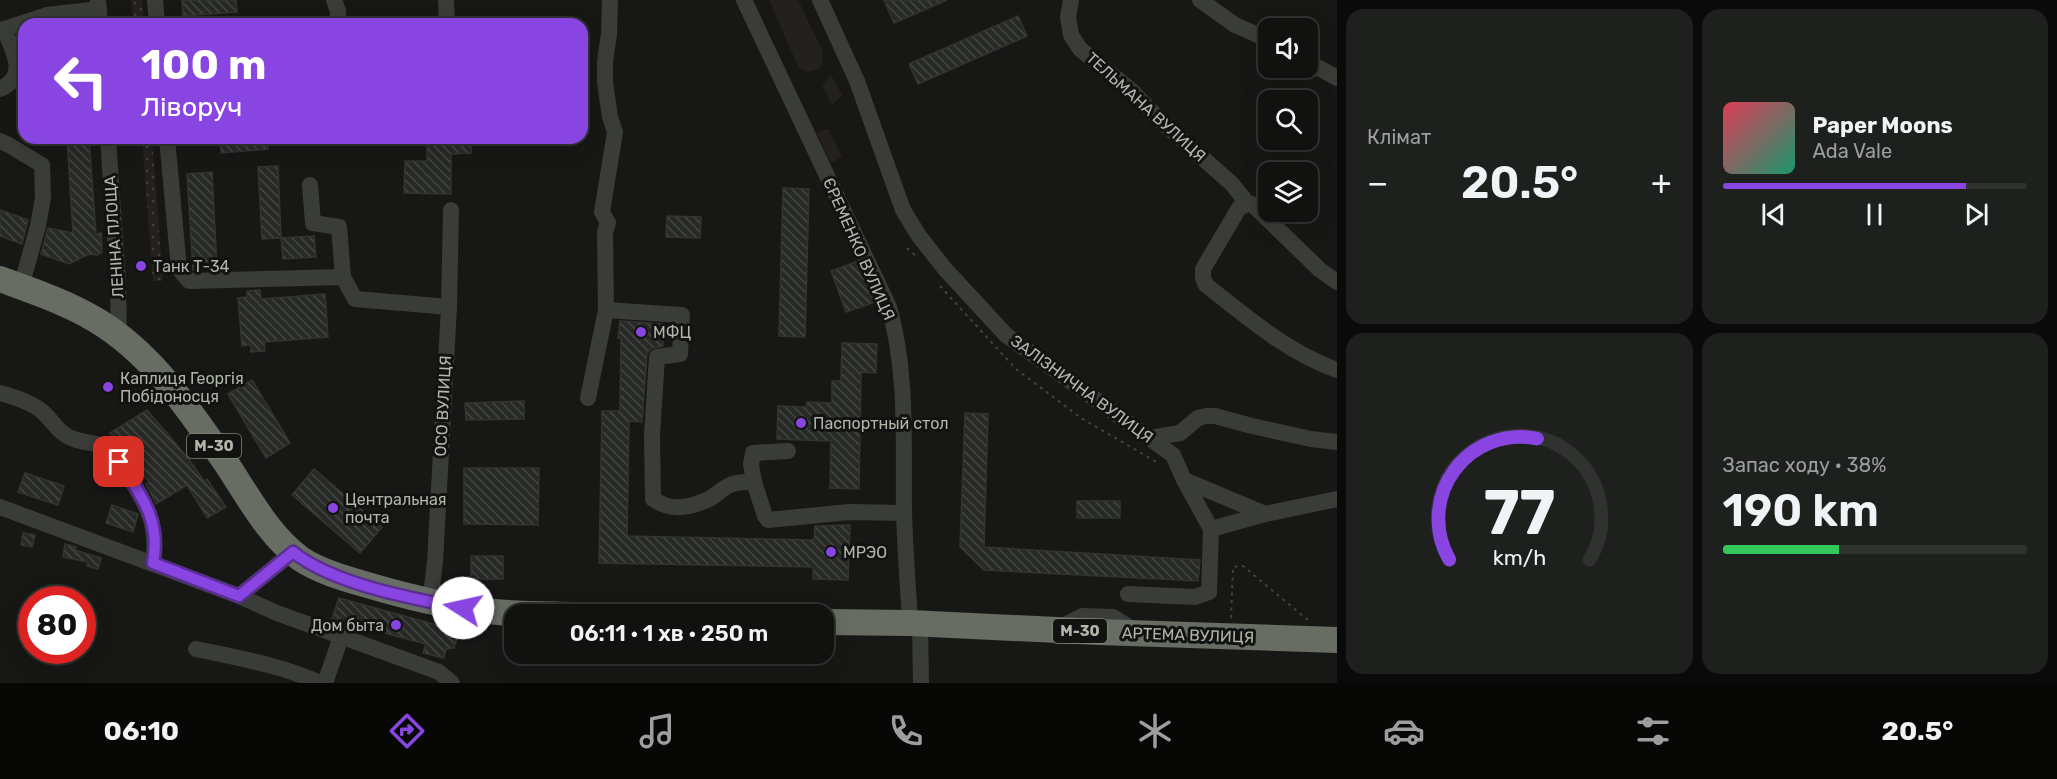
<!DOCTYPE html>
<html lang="uk">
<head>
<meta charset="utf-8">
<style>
  body { margin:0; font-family:Rubik,sans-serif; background:#1e201e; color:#f1f3f6; height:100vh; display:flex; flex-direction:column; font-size:22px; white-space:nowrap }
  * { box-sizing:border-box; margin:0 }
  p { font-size:20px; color:#9c9e9f }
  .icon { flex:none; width:33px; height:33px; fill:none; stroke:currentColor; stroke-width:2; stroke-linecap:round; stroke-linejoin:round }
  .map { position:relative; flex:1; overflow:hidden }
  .side { display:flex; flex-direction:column; gap:9px; padding:9px; background:#090a09; width:720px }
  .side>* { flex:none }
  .guide { position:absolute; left:18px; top:18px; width:570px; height:126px; border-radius:18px; box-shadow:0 6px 24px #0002,0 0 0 2px #303230; background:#8945e1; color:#fff; overflow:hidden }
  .buttons { position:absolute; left:1258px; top:18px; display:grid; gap:12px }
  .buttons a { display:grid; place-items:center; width:60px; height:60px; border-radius:12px; background:#111210; box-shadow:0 6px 24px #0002,0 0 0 2px #303230; font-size:30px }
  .speed { position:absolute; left:18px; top:586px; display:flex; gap:12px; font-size:30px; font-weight:700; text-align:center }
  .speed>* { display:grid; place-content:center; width:78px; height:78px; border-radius:50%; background:#111210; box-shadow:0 6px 24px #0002,0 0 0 2px #303230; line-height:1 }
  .speed .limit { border:9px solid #d22; background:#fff; color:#111 }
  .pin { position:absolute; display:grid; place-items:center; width:51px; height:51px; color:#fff; margin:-26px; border-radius:12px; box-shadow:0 3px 9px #0006 }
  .me { position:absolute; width:66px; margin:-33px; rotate:280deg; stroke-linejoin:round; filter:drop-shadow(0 0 4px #0008) }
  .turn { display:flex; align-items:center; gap:21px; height:126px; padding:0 24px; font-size:27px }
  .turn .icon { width:78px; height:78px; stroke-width:2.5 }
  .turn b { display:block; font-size:42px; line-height:51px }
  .big { font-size:45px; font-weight:600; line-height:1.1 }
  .side .tile { flex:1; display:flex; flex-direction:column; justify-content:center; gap:9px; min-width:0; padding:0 21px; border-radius:18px; background:#1e201e }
  .side .dial { align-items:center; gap:0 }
  .dial svg { height:156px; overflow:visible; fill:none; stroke:#303230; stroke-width:7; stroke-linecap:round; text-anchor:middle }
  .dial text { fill:#f1f3f6; stroke:none }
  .song { display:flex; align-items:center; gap:18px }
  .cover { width:72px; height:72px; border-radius:9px; background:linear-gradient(135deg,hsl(350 70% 55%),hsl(160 70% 35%)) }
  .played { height:6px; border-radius:3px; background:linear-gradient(90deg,#8945e1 80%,#303230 80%) }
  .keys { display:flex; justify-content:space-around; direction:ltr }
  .heat { display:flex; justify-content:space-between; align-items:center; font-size:33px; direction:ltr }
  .charge { height:9px; border-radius:4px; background:linear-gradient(90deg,#34c759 38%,#303230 0) }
  .side .tiles { flex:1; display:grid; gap:9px; grid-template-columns:repeat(2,1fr) }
  .trip { position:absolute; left:504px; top:604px; width:330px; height:60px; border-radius:18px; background:#111210; box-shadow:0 6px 24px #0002,0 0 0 2px #303230; font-weight:600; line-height:60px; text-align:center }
  .tab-bar { display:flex; height:96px; justify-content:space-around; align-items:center; background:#070706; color:#9c9e9f }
  .tab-bar .icon { width:42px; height:42px }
  .tab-bar .current { color:#8945e1 }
  .tab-bar b { font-size:27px; color:#f1f3f6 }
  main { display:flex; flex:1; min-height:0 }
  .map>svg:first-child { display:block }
</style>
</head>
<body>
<main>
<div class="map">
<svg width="1337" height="683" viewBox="0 0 1337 683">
  <defs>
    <pattern id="grass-dots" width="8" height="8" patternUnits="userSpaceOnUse" patternTransform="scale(1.5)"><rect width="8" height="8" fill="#252020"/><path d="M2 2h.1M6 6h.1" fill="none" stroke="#423e3e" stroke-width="1.8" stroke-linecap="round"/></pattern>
    <pattern id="building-back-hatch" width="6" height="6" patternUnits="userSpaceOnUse" patternTransform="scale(1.5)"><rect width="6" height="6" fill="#272926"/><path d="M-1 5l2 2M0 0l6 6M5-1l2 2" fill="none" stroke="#444643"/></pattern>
  </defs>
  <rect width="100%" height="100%" fill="#171816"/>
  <g fill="url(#grass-dots)">
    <polygon points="131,0 142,0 144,24 133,24"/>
    <polygon points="142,138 152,138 163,281 153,281"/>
  </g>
  <g fill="#252020">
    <polygon points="769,0 798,0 822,50 823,61 819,69 807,72 798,66"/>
    <polygon points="831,75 842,95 832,105 822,85"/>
    <polygon points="824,129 829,130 842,157 831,163 817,133"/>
  </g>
  <g fill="url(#building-back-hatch)" stroke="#313430" stroke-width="1.5">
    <polygon points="182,0 236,0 237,12 183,16"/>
    <polygon points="884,0 947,0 894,23"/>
    <polygon points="1018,16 1027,36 918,84 909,64"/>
    <polygon points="67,138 89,138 96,234 101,233 102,252 98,255 89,254 69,264 41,254 48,228 73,233"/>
    <polygon points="220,138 267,138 268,149 221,153"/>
    <polygon points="427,138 471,138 471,153 451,154 451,194 404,193 405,161 427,161"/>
    <polygon points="278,166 281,238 262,239 258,167"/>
    <polygon points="212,172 217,268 193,270 187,174"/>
    <polygon points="783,188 809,189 805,337 779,336"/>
    <polygon points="0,210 28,220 22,244 0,236"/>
    <polygon points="667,216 701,217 700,238 666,237"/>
    <polygon points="314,236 316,257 283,259 281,238"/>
    <polygon points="856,262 875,302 846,312 831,271"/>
    <polygon points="260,290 261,299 325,294 328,337 264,342 265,351 251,352 251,345 242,346 238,298 247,297 247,291"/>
    <polygon points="620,321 663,324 663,346 652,348 647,353 642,422 629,421 627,536 814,540 815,526 850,525 848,580 813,579 813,567 599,563 602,411 620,411 621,338 618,338"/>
    <polygon points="842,343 877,344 876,373 861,372 859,489 830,488 831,441 777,439 778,406 806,407 807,402 832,403 832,381 841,381"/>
    <polygon points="252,380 290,443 266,458 228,394"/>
    <polygon points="524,401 524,419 466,420 465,403"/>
    <polygon points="147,410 188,458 204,481 207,479 226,507 207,518 187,485 156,504 146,484 149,482 110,433"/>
    <polygon points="965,413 988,414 984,547 1200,560 1198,581 984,570 960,547"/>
    <polygon points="464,468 539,468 538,525 464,524"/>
    <polygon points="314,469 382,527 360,553 292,495"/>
    <polygon points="25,473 64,486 58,505 18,492"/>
    <rect x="1077" y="501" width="43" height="17"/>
    <polygon points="112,505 138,514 133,532 106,523"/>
    <polygon points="23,533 35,535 32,547 21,545"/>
    <polygon points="65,544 76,547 75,550 101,558 98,569 87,566 88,562 63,557"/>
    <rect x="471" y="556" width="32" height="23"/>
    <polygon points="339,598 459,631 454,648 446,649 444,658 423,653 426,644 332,619"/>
  </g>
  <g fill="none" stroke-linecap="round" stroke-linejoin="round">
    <g stroke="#41433e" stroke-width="2" stroke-dasharray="3 4.5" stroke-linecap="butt">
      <polyline points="907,248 916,256"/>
      <polyline points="940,286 1016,369 1081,418 1160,464"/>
      <polyline points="1231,618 1233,567 1243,566 1309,621"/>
    </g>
    <g stroke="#393c37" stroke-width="16">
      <polyline points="98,0 100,24"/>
      <polyline points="155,0 157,24"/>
      <polyline points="334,0 338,11 338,24"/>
      <polyline points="446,0 447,24"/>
      <path d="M744,0L889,307C908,374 903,443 904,512C905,549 908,586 910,623"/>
      <polyline points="820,0 857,81 903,210 919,236 945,269 1006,335 1173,455 1184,480 1265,514 1337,499"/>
      <polyline points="1071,0 1068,17 1071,35 1080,49 1132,91 1162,122 1232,184 1248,204"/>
      <polyline points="1200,0 1235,25 1269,40"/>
      <polyline points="1308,62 1337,78"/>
      <path d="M0,89C29,76 13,51 4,29L47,15L99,9"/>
      <polyline points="108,138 118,282 119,336"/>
      <polyline points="167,138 179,269 189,281 343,277"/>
      <polyline points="0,141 7,144 42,165 43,197 38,226 21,287"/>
      <polyline points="310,185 313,223 339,227 343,277 355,299 449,307"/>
      <path d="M1337,282L1320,270L1252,204H1248L1239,208L1203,269V278L1206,285C1247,317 1288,353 1337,370"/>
      <path d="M606,310L682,315L680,354L657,357L652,435L653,499C672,512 691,508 711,498C717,494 723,488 730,485C738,481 746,482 754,482L751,464L753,453L788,451"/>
      <path d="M0,393C15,397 34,403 45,414C52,421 57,429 64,434C78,445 98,440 111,451C117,457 122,467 127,474C147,504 159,526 153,563"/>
      <polyline points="588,398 606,310 605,232 608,223 602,212 615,132 610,117 605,83 605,61 609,34 610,0"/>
      <polyline points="1150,438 1180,433 1198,418 1206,416 1215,416 1252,426 1311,439 1337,442"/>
      <polyline points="1184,480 1211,529 1265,514"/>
      <polyline points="754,482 765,516 768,520 849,512 904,513"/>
      <polyline points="0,507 239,596 293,552"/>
      <polyline points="1128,594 1195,597 1209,592 1211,529"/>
      <polyline points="239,596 277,613 439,672 452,683"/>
      <polyline points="430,602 435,562 449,307 451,210"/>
      <polyline points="920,623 921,683"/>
      <polyline points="1059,628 1082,616 1113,617 1137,632"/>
      <path d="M196,649C238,658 281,665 320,683"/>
      <polyline points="325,683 341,637"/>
    </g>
    <g stroke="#686d64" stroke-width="26">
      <path d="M0,279C33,291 66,302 96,320C153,354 189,410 226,463C248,496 268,535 301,559C319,571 343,578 364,584C401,595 440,605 479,610C511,615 545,614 578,615"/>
      <polyline points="824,622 910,623 1099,632 1337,640"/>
    </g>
  </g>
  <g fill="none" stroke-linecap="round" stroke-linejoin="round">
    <g stroke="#592d92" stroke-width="15">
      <path id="route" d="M119,462C142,496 161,521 153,563L239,596L293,552C333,584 413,599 463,608"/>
    </g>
    <use href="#route" stroke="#8945e1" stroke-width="10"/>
  </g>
  <g fill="#8945e1" stroke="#121311" stroke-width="2">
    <circle cx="141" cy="266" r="6"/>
    <circle cx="641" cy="332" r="6"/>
    <circle cx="108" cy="387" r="6"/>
    <circle cx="801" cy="423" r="6"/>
    <circle cx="333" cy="508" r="6"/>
    <circle cx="831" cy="552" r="6"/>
    <circle cx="396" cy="625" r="6"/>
  </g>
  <g text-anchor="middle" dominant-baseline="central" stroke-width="6" stroke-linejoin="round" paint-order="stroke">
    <g fill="#121311" stroke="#81867b" stroke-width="1.5">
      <rect x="187" y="434" width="54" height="24" rx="4.5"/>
      <rect x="1053" y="619" width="54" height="24" rx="4.5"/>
    </g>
    <g font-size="15" font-weight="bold" fill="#b0b7a9">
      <text x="214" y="446">М-30</text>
      <text x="1080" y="631">М-30</text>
    </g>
    <g font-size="16" fill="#b0b7a9" stroke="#121311">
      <text transform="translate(1146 107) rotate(42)">ТЕЛЬМАНА ВУЛИЦЯ</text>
      <text transform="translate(114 237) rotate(-94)">ЛЕНІНА ПЛОЩА</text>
      <text transform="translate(859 249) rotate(66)">ЄРЕМЕНКО ВУЛИЦЯ</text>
      <text transform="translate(1082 389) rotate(36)">ЗАЛІЗНИЧНА ВУЛИЦЯ</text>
      <text transform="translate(443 406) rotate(-87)">ОСО ВУЛИЦЯ</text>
      <text transform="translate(1188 635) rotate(2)">АРТЕМА ВУЛИЦЯ</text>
    </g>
    <g font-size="16" fill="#b0b7a9" stroke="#121311" text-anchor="start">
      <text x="153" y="266">Танк Т-34</text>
      <text x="653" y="332">МФЦ</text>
      <text x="120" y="378">Каплиця Георгія<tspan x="120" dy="18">Побідоносця</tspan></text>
      <text x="813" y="423">Паспортный стол</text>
      <text x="345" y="499">Центральная<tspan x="345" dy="18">почта</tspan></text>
      <text x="843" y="552">МРЭО</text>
      <text x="384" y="625" text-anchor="end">Дом быта</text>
    </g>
  </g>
</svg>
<div class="buttons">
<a><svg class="icon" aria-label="sound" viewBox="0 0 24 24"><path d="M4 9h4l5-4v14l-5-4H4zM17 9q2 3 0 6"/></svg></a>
<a><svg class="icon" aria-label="search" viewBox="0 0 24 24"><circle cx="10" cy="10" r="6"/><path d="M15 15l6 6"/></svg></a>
<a><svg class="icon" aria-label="layers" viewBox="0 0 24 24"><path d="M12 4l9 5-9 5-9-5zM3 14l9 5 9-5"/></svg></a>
</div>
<div class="speed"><div class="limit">80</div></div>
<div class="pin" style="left:119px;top:462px;background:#d93025"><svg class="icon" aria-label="arrive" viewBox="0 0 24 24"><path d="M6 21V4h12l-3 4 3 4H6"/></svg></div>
<svg class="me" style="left:463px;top:608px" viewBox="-20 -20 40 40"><circle r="19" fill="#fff"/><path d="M0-13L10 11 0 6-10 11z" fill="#8945e1"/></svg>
<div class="trip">06:11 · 1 хв · 250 m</div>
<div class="guide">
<div class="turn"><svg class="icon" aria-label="left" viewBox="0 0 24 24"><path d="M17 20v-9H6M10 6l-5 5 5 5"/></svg><div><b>100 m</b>Ліворуч</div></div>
</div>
</div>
<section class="side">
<div class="tiles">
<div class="tile"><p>Клімат</p>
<div class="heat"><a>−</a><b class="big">20.5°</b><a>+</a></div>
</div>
<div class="tile">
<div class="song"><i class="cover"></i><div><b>Paper Moons</b><p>Ada Vale</p></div></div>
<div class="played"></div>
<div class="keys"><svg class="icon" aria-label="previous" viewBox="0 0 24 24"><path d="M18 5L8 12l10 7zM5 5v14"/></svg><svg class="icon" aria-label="pause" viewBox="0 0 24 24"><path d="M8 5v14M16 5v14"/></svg><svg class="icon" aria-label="next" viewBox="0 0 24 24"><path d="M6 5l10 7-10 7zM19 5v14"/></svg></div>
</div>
<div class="tile dial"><svg viewBox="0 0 100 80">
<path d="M14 69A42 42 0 1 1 86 69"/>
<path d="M14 69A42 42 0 0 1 59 7" stroke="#8945e1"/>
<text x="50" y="56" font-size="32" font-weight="700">77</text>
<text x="50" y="72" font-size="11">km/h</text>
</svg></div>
<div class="tile"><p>Запас ходу · 38%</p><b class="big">190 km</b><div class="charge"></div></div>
</div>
</section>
</main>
<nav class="tab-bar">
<b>06:10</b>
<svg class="icon current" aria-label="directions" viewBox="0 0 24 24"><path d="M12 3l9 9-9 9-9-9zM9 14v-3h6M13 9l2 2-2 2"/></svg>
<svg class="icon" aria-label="music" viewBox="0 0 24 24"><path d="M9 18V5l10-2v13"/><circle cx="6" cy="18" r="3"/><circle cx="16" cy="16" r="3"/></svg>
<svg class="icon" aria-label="phone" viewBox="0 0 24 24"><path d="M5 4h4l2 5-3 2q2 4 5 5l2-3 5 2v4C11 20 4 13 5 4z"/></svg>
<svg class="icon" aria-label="climate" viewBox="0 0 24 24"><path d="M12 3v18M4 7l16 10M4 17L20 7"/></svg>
<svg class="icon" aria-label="car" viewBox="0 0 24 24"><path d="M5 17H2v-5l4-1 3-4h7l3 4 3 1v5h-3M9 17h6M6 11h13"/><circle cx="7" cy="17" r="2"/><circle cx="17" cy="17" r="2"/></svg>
<svg class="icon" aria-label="filters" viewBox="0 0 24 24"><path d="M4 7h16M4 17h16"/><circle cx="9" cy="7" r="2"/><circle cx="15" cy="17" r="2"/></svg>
<b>20.5°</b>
</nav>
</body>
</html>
